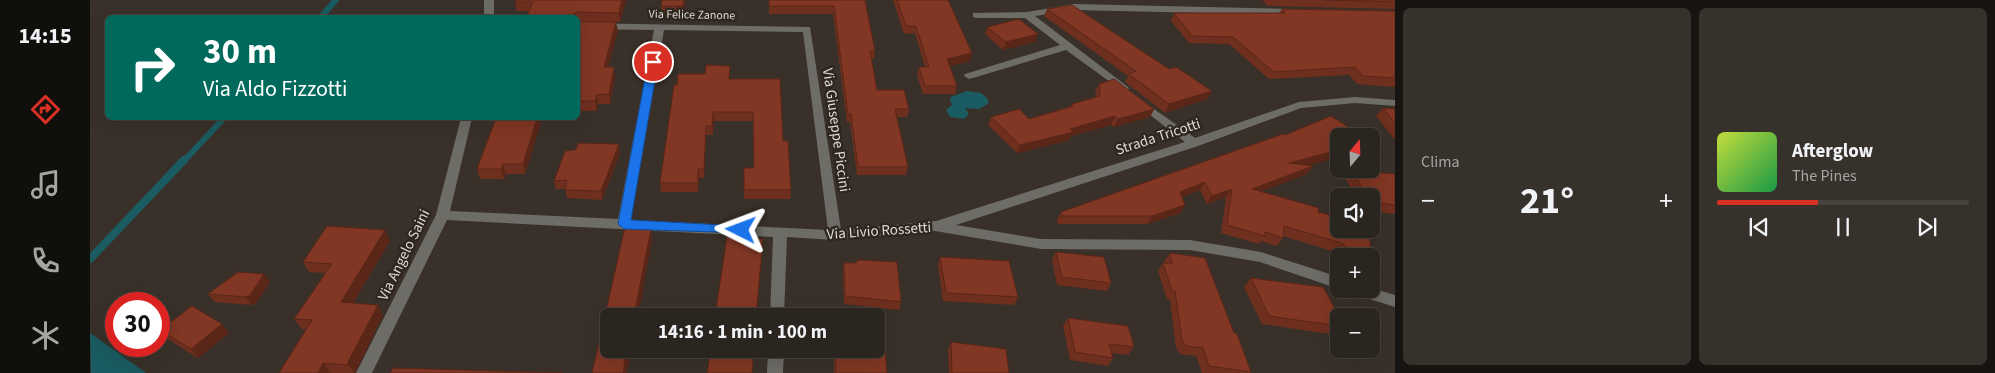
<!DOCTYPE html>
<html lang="it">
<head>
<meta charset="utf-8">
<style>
  body { margin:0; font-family:"Source Sans 3",sans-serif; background:#37312c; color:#f1f3f6; height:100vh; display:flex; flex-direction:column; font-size:19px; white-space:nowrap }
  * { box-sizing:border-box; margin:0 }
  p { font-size:16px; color:#a6a5a4 }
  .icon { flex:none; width:28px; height:28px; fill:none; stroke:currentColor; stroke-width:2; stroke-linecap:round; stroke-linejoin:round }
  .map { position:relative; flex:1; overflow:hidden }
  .details { display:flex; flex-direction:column; gap:8px; padding:8px; background:#181411; width:600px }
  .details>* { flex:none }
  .banner { position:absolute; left:15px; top:15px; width:475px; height:105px; border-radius:8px; box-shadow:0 5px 20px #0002,0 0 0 1px #47423d; background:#00695c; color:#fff; overflow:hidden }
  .needle { width:32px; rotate:19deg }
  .controls { position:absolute; left:1240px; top:128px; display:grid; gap:10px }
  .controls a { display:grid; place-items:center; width:50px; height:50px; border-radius:8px; background:#2b251f; box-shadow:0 5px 20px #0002,0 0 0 1px #47423d; font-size:25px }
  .speed { position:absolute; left:15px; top:292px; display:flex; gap:10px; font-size:25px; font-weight:700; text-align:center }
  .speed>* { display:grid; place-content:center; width:65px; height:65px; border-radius:50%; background:#2b251f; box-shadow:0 5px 20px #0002,0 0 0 1px #47423d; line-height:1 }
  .speed .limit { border:8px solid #d22; background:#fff; color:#111 }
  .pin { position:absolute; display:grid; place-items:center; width:42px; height:42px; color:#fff; margin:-21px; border:2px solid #fff; border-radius:50%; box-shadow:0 1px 5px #0007 }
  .me { position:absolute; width:55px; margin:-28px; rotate:273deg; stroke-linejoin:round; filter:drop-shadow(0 0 4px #0008) }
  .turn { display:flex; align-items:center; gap:18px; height:105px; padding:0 15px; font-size:22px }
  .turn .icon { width:65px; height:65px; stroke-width:2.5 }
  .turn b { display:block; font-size:35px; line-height:42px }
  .big { font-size:38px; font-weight:700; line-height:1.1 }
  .details .widget { flex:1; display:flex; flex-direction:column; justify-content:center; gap:8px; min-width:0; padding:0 18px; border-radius:8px; background:#37312c }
  .song { display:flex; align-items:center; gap:15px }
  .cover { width:60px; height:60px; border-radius:8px; background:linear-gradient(135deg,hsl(70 70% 55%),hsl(140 70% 35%)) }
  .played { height:5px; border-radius:2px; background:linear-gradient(90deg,#d93025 40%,#47423d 40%) }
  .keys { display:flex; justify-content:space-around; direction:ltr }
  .heat { display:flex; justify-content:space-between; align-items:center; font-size:28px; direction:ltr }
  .details .tiles { flex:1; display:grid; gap:8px; grid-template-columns:repeat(2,1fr) }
  .trip { position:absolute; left:510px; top:308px; width:285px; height:50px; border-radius:8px; background:#2b251f; box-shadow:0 5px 20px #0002,0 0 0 1px #47423d; font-weight:700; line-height:50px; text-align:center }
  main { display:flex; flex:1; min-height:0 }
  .menu { display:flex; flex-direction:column; width:90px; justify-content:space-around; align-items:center; background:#110f0c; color:#a6a5a4 }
  .menu .icon { width:35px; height:35px }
  .menu .current { color:#d93025 }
  .menu b { font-size:22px; color:#f1f3f6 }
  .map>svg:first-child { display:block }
</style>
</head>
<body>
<main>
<nav class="menu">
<b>14:15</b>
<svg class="icon current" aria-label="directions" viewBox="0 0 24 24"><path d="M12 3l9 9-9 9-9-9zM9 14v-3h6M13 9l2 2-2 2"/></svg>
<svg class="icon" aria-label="music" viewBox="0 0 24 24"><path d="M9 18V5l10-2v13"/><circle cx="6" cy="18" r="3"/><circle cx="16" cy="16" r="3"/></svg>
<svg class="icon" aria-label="phone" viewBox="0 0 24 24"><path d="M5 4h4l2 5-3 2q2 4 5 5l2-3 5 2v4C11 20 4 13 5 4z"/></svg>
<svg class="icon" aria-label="climate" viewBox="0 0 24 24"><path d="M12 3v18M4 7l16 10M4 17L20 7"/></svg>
</nav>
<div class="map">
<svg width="1305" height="373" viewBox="0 0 1305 373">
  <rect width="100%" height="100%" fill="#393129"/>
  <g fill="#1a5c61">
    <polygon points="877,91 891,93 897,98 899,103 889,109 875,108 879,114 874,119 860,117 856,110 862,105 860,100 861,97"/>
    <polygon points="0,333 56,373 1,373"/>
  </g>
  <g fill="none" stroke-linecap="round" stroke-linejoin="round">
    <g stroke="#1a5c61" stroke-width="6">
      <polyline points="230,18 246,0"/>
      <polyline points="93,162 134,118"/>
    </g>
    <polyline stroke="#1a5c61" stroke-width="8" points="0,259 94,160"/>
    <g fill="#6d6c67" fill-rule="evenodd">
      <rect x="394" y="0" width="10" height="18"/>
      <polygon points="984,4 1205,9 1210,12 1205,15 984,10 945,16 1038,87 1039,89 1034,92 976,50 883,78 879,79 874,76 875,74 970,45 935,18 886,18 883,17 883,13 937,12"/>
      <path d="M488,23L720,27L751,230L846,221L1095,142L1046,104L1045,102L1050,99L1105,138L1209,102L1265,97L1305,100V106L1265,103L1211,108L1108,146L866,225L951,239L1100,240L1171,252L1249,277V289L1170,262L1100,250L951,249L845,231L745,240L697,237L694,316H680L683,237L357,220L282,373H266L346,215L371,118H382L360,211L528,219L564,30L488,29ZM574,30L713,32L738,230L541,220Z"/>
      <polygon points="1281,288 1305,295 1305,307 1261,293 1259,289"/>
      <polygon points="678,349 694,349 693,373 677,373"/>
    </g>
  </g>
  <g fill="#6f2f1e">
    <polygon points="536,0 530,22 488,22 528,31 518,67 525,76 520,104 508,104 507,111 488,111 488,18 436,18 438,11 427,11 425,2"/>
    <polygon points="595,0 593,14 572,13 571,6"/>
    <polygon points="679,0 775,0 785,51 784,59 781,59 787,90 819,109 817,117 807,117 818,167 816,175 767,175 760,122 757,122 743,14 679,14"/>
    <polygon points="803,0 858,0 880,61 860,66 867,86 865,94 833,94 827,75 829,67 835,67 825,33 814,34"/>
    <polygon points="1172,0 1305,0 1305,9 1178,6"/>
    <polygon points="957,9 1079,69 1122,91 1117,99 1075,113 1035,82 1038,76 954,16"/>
    <polygon points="1192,9 1305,11 1305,87 1267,84 1259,75 1179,79 1139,44 1099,43 1081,21 1084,13 1189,13"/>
    <polygon points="897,27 948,34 945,42 913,50 895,34"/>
    <polygon points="640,79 693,141 701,190 700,199 654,199 654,168 664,168 663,121 624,121 623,135 616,135 614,178 609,178 608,192 571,192 570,183 587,85"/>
    <polygon points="1009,84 1064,109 1060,117 1024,127 1021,125 981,136 979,140 927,153 898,125 901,117 939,119 981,106 982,104 1006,97 1005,92"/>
    <polygon points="1293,108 1305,109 1305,140 1286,116"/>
    <polygon points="1241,116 1272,136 1249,136 1249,157 1217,165 1223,166 1217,174 1171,191 1229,208 1228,212 1249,217 1249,229 1278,229 1283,261 1281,263 1281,256 1249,256 1245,252 1193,236 1193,238 1187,246 1171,241 1169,244 1131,233 1136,197 1117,204 1110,190 1092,197 1095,205 1090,213 1057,224 968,224 967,220 971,212 1193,134 1195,135"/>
    <polygon points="452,118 435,174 416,174 414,179 390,179 387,169"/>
    <polygon points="530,153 512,200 477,198 475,189 466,189 464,181"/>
    <polygon points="1261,170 1305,174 1305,214 1281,211 1281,196 1266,196 1255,178"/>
    <polygon points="300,241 263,303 293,315 265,373 189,373 216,329 212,329 204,319 235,273 219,272 213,262"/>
    <polygon points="966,252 1021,283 1017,291 967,285 962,260"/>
    <polygon points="1080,253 1144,333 1161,372 1161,373 1112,373 1106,356 1090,354 1086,348 1080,300 1077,299 1068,271 1073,263 1074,263 1074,262"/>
    <polygon points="850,257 928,297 924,305 853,301 848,265"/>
    <polygon points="754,263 811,302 809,310 754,304 753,271"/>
    <polygon points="174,274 180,282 166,303 162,305 125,302 118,294"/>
    <polygon points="1161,278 1249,316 1249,333 1247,335 1172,324 1154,287"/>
    <polygon points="978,318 1044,347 1038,355 1022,353 1023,358 1018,366 980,360 973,326"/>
    <polygon points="70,330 139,333 108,358 78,339"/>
    <polygon points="861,342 919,373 859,373 858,350"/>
    <polygon points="744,349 786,349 797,373 744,373"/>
  </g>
  <g fill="#5a2618">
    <polygon points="532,0 536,0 530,22 529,13"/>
    <polygon points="594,0 595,0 593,14 593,6"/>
    <polygon points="486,12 487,18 485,18 484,14"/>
    <polygon points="526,22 528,31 516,76 514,67"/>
    <polygon points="948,34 945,42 913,50 916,42"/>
    <polygon points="882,53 880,61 855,67 857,59"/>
    <polygon points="524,67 525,76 520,104 519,94"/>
    <polygon points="1122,91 1117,99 1075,113 1079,104"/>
    <polygon points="507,95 508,104 507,111 505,101"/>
    <polygon points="1064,109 1060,117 1024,127 1028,119"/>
    <polygon points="623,112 624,121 623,135 622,126"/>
    <polygon points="1025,116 1021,125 981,136 979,140 927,153 930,145 980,129"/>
    <polygon points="447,118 452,118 435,174 433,164"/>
    <polygon points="616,126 616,135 614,178 614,169"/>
    <polygon points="529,144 530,153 512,200 511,191"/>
    <polygon points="1249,150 1249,157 1193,172 1199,163"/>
    <polygon points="413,164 416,174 414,179 411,169"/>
    <polygon points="1223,166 1217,174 1156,197 1162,189"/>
    <polygon points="608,169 609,178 608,192"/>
    <polygon points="1115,182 1110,190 1085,200 1090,192"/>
    <polygon points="1142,189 1136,197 1117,204 1122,196"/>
    <polygon points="1095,205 1090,213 1057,224 1062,216"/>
    <polygon points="561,229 562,240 548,316 544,316"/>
    <polygon points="295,230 300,241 257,312 251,302"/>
    <polygon points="673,239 667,316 666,316"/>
    <polygon points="174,274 180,282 166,303 162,305 155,297"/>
    <polygon points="288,305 293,315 265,373 264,373 258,365 258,362"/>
    <polygon points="132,324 139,333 108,358 101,349"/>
    <polygon points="537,349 542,349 537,373 533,373"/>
    <polygon points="233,363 241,373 228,373"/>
  </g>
  <g fill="#813723" stroke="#5a2618">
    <polygon points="426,0 532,0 529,13 486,12 484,14 485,18 436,18 443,2 425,2"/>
    <polygon points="572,0 594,0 593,6 571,6"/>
    <polygon points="679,0 775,0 785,51 780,51 787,90 814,90 819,109 805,109 818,167 768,167 761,114 758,114 744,6 679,6"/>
    <polygon points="807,0 858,0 882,53 857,59 867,86 835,86 829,67 839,67 826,26 816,26"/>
    <polygon points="1234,0 1305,0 1305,2"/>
    <polygon points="982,5 1079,69 1086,67 1122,91 1079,104 1039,74 1046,71 957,9"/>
    <polygon points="1192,9 1305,11 1305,78 1273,76 1265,67 1184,72 1143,37 1102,36 1084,13 1195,13"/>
    <polygon points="929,19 948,34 916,42 897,27"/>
    <polygon points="488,22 526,22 514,67 524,67 519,94 507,95 505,101 488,101"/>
    <polygon points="616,65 640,66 639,79 690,79 693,141 698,141 701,190 654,190 654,168 664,168 663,112 623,112 622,126 616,126 614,169 608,169 608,183 570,183 584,85 587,85 588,74 615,74"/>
    <polygon points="1024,79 1064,109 1028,119 1025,116 980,129 983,132 930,145 901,117 929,109 939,119 984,106 982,104 1010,96 1009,84"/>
    <polygon points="1293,108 1305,109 1305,123"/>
    <polygon points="1241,116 1272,136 1249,136 1249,150 1199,163 1223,166 1162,189 1229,208 1228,212 1249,217 1249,229 1278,229 1283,261 1281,261 1281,256 1264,256 1252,243 1194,226 1193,238 1175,232 1175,236 1137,225 1142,189 1122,196 1115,182 1090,192 1095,205 1062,216 972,216 971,212 1193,134 1195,135"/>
    <polygon points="406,118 447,118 433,164 413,164 411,169 387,169"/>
    <polygon points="489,143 529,144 511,191 475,190 477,180 464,181 475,151 485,150"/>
    <polygon points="1261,170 1305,174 1305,205 1282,202 1281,201 1281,196 1278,196"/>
    <polygon points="237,226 295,230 251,302 288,305 258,362 258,365 233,363 228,373 189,373 222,320 204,319 242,264 213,262"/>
    <polygon points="535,227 561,229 544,316 519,316 519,349 537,349 533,373 502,373"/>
    <polygon points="637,237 673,239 666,316 625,316"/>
    <polygon points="966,252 1014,257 1021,283 972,277"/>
    <polygon points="1080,253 1115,258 1144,333 1147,334 1161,372 1119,366 1113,348 1096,346 1092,340 1085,291 1082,291 1073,263 1082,264"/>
    <polygon points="850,257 919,261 928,297 856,293"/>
    <polygon points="768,260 807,262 811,302 755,296 754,263 766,263"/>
    <polygon points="148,272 174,274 160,295 155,297 118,294"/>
    <polygon points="1161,278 1233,287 1249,316 1249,326 1179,316"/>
    <polygon points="102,306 132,324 101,349 70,330"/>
    <polygon points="978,318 1038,326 1044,347 1019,344 1023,358 985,352"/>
    <polygon points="786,334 794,335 797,373 746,373 745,349 786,349"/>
    <polygon points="861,342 916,349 919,373 862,373"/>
    <polygon points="621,349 664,349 662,373 617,373"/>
    <polygon points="303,368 473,373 300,373"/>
  </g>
  <polygon fill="#1a73e8" stroke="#114b97" points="563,59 568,62 541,220 651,226 657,230 655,233 534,229 528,224 558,62"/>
  <g text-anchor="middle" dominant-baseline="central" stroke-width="5" stroke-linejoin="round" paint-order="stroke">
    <g font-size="12" fill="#dfdad5" stroke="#2e2720">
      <text transform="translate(602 15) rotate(1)">Via Felice Zanone</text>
    </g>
    <g font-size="15" fill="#dfdad5" stroke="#2e2720">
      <text transform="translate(746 130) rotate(82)">Via Giuseppe Piccini</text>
      <text transform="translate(1068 137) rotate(-18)">Strada Tricotti</text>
      <text transform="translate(789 231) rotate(-4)">Via Livio Rossetti</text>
      <text transform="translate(314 255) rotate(-64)">Via Angelo Saini</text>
    </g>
  </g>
</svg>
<div class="controls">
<a><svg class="needle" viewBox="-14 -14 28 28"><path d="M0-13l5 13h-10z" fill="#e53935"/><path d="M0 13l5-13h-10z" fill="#a6a5a4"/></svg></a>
<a><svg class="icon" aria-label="sound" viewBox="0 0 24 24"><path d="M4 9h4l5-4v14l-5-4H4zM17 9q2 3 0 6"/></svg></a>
<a>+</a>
<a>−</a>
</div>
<div class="speed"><div class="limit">30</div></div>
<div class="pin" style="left:563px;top:62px;background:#d93025"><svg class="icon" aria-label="arrive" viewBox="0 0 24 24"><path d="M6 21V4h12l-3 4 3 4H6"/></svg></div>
<svg class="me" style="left:651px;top:230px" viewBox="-20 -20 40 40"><path d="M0-17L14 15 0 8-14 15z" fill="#1a73e8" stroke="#fff" stroke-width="4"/></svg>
<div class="trip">14:16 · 1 min · 100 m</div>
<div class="banner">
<div class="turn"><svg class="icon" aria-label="right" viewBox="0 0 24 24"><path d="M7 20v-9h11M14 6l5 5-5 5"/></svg><div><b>30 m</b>Via Aldo Fizzotti</div></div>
</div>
</div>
<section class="details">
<div class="tiles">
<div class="widget"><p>Clima</p>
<div class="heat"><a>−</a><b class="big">21°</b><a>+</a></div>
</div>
<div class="widget">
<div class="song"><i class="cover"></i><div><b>Afterglow</b><p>The Pines</p></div></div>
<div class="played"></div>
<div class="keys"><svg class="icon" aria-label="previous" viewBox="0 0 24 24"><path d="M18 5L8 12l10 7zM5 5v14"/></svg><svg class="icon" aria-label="pause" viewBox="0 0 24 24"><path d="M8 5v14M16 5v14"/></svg><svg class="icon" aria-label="next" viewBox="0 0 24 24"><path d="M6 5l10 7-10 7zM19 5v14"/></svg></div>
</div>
</div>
</section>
</main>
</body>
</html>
